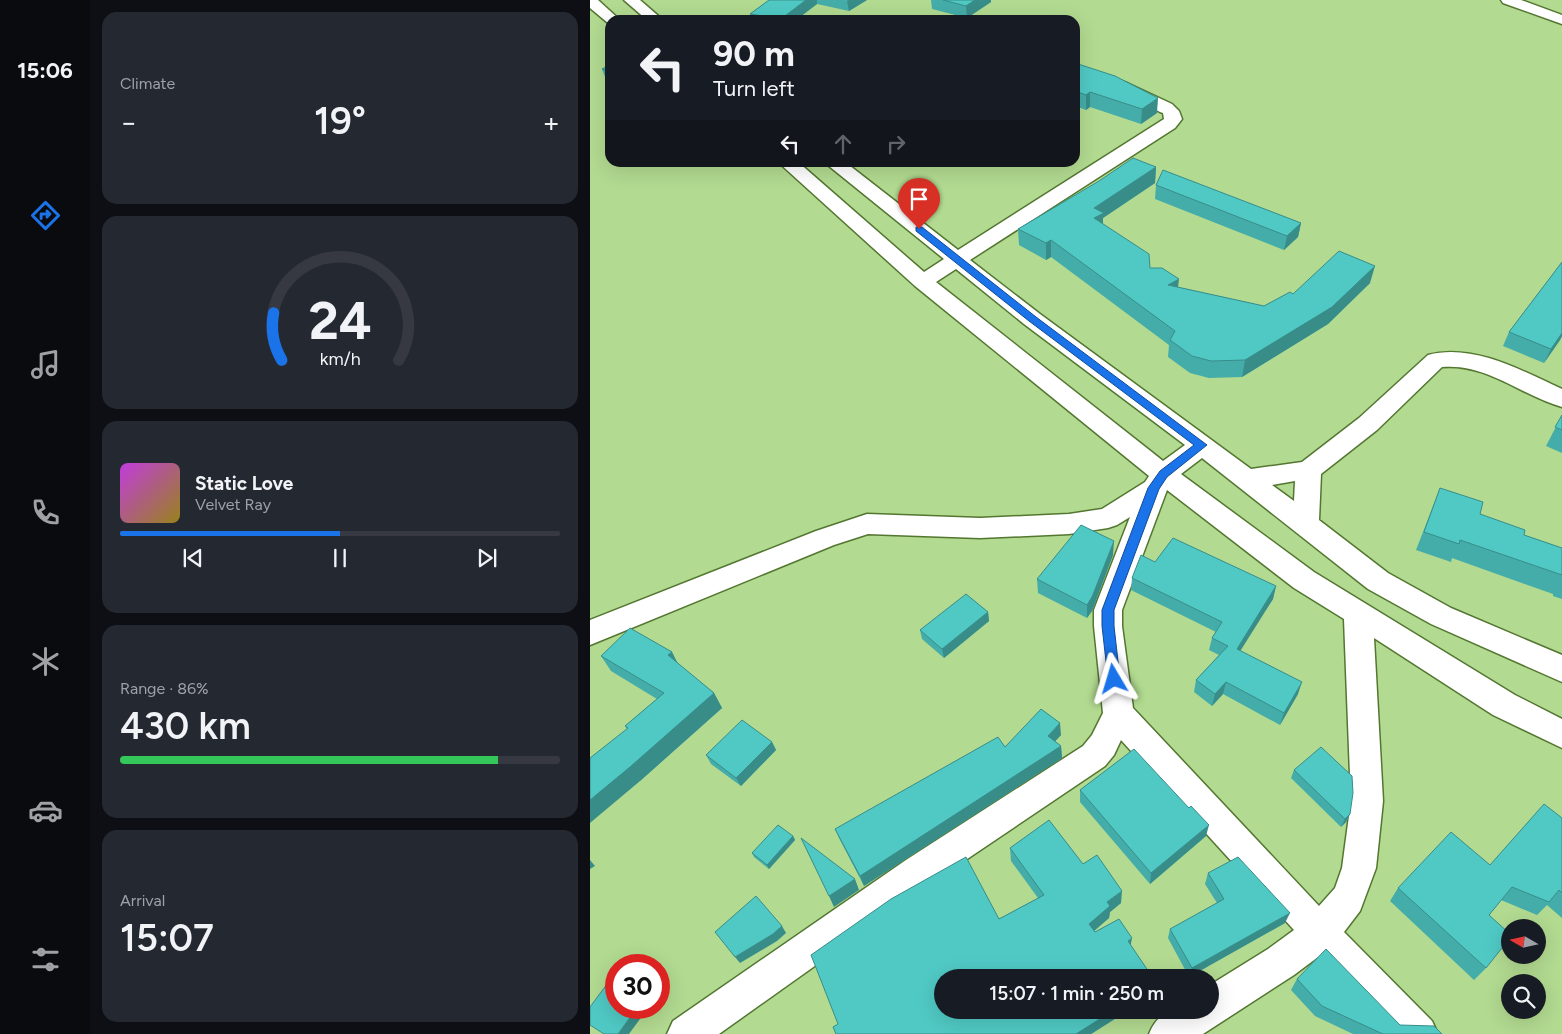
<!DOCTYPE html>
<html lang="en">
<head>
<meta charset="utf-8">
<style>
  body { margin:0; font-family:Figtree,sans-serif; background:#242831; color:#f1f3f6; height:100vh; display:flex; flex-direction:column; font-size:19px; white-space:nowrap }
  * { box-sizing:border-box; margin:0 }
  p { font-size:16px; color:#9ea1a6 }
  .icon { flex:none; width:28px; height:28px; fill:none; stroke:currentColor; stroke-width:2; stroke-linecap:round; stroke-linejoin:round }
  .map { position:relative; flex:1; overflow:hidden }
  .side { display:flex; flex-direction:column; gap:12px; padding:12px; background:#0d0f14; width:500px }
  .side>* { flex:none }
  .hud { position:absolute; left:15px; top:15px; width:475px; height:152px; border-radius:15px; box-shadow:0 5px 20px #0002; background:#171b24; color:#f1f3f6; overflow:hidden }
  .needle { width:32px; rotate:279deg }
  .buttons { position:absolute; left:911px; top:919px; display:grid; gap:10px }
  .buttons a { display:grid; place-items:center; width:45px; height:45px; border-radius:50%; background:#171b24; box-shadow:0 5px 20px #0002; font-size:25px }
  .speed { position:absolute; left:15px; top:954px; display:flex; gap:10px; font-size:25px; font-weight:700; text-align:center }
  .speed>* { display:grid; place-content:center; width:65px; height:65px; border-radius:50%; background:#171b24; box-shadow:0 5px 20px #0002; line-height:1 }
  .speed .limit { border:8px solid #d22; background:#fff; color:#111 }
  .pin { position:absolute; display:grid; place-items:center; width:42px; height:42px; color:#fff; margin:-51px -21px; border-radius:50% 50% 50% 0; rotate:-45deg; box-shadow:0 0 5px #0007 }
  .pin .icon { rotate:45deg }
  .me { position:absolute; width:55px; margin:-28px; rotate:353deg; stroke-linejoin:round; filter:drop-shadow(0 0 4px #0008) }
  .turn { display:flex; align-items:center; gap:18px; height:105px; padding:0 25px; font-size:22px }
  .turn .icon { width:65px; height:65px; stroke-width:2.5 }
  .turn b { display:block; font-size:35px; line-height:42px }
  .lanes { display:flex; align-items:center; height:48px; padding:0 25px; background:#0003; justify-content:center; gap:25px; direction:ltr }
  .lanes .off { opacity:.35 }
  .big { font-size:38px; font-weight:600; line-height:1.1 }
  .side .widget { flex:1; display:flex; flex-direction:column; justify-content:center; gap:8px; min-width:0; padding:0 18px; border-radius:15px; background:#242831 }
  .side .dial { align-items:center; gap:0 }
  .dial svg { height:130px; overflow:visible; fill:none; stroke:#363941; stroke-width:7; stroke-linecap:round; text-anchor:middle }
  .dial text { fill:#f1f3f6; stroke:none }
  .song { display:flex; align-items:center; gap:15px }
  .cover { width:60px; height:60px; border-radius:8px; background:linear-gradient(135deg,hsl(290 70% 55%),hsl(50 70% 35%)) }
  .played { height:5px; border-radius:2px; background:linear-gradient(90deg,#1a73e8 50%,#363941 50%) }
  .keys { display:flex; justify-content:space-around; direction:ltr }
  .heat { display:flex; justify-content:space-between; align-items:center; font-size:28px; direction:ltr }
  .charge { height:8px; border-radius:4px; background:linear-gradient(90deg,#34c759 86%,#363941 0) }
  .trip { position:absolute; left:344px; top:969px; width:285px; height:50px; border-radius:25px; background:#171b24; box-shadow:0 5px 20px #0002; font-weight:600; line-height:50px; text-align:center }
  main { display:flex; flex:1; min-height:0 }
  .tab-bar { display:flex; flex-direction:column; width:90px; justify-content:space-around; align-items:center; background:#090b0e; color:#9ea1a6 }
  .tab-bar .icon { width:35px; height:35px }
  .tab-bar .selected { color:#1a73e8 }
  .tab-bar b { font-size:22px; color:#f1f3f6 }
  .map>svg:first-child { display:block }
</style>
</head>
<body>
<main>
<nav class="tab-bar">
<b>15:06</b>
<svg class="icon selected" aria-label="directions" viewBox="0 0 24 24"><path d="M12 3l9 9-9 9-9-9zM9 14v-3h6M13 9l2 2-2 2"/></svg>
<svg class="icon" aria-label="music" viewBox="0 0 24 24"><path d="M9 18V5l10-2v13"/><circle cx="6" cy="18" r="3"/><circle cx="16" cy="16" r="3"/></svg>
<svg class="icon" aria-label="phone" viewBox="0 0 24 24"><path d="M5 4h4l2 5-3 2q2 4 5 5l2-3 5 2v4C11 20 4 13 5 4z"/></svg>
<svg class="icon" aria-label="climate" viewBox="0 0 24 24"><path d="M12 3v18M4 7l16 10M4 17L20 7"/></svg>
<svg class="icon" aria-label="car" viewBox="0 0 24 24"><path d="M5 17H2v-5l4-1 3-4h7l3 4 3 1v5h-3M9 17h6M6 11h13"/><circle cx="7" cy="17" r="2"/><circle cx="17" cy="17" r="2"/></svg>
<svg class="icon" aria-label="filters" viewBox="0 0 24 24"><path d="M4 7h16M4 17h16"/><circle cx="9" cy="7" r="2"/><circle cx="15" cy="17" r="2"/></svg>
</nav>
<section class="side">
<div class="widget"><p>Climate</p>
<div class="heat"><a>−</a><b class="big">19°</b><a>+</a></div>
</div>
<div class="widget dial"><svg viewBox="0 0 100 80">
<path d="M14 69A42 42 0 1 1 86 69"/>
<path d="M14 69A42 42 0 0 1 9 40" stroke="#1a73e8"/>
<text x="50" y="56" font-size="32" font-weight="700">24</text>
<text x="50" y="72" font-size="11">km/h</text>
</svg></div>
<div class="widget">
<div class="song"><i class="cover"></i><div><b>Static Love</b><p>Velvet Ray</p></div></div>
<div class="played"></div>
<div class="keys"><svg class="icon" aria-label="previous" viewBox="0 0 24 24"><path d="M18 5L8 12l10 7zM5 5v14"/></svg><svg class="icon" aria-label="pause" viewBox="0 0 24 24"><path d="M8 5v14M16 5v14"/></svg><svg class="icon" aria-label="next" viewBox="0 0 24 24"><path d="M6 5l10 7-10 7zM19 5v14"/></svg></div>
</div>
<div class="widget"><p>Range · 86%</p><b class="big">430 km</b><div class="charge"></div></div>
<div class="widget"><p>Arrival</p><b class="big">15:07</b></div>
</section>
<div class="map">
<svg width="972" height="1034" viewBox="0 0 972 1034">
  <rect width="100%" height="100%" fill="#b2da90"/>
  <g fill="none" stroke-linecap="round" stroke-linejoin="round">
    <g stroke="#537630" stroke-width="3">
      <g id="minor">
        <polygon points="0,0 8,0 30,20 20,20 20,24 18,23 0,8"/>
        <polygon points="34,0 50,0 73,20 57,20"/>
        <polygon points="911,0 931,0 972,15 972,24 913,3"/>
        <path d="M485,66L537,83L582,104L589,111L592,119L585,128L380,260L450,314L661,469L712,462L769,418L838,355C883,343 933,371 972,389V407C932,396 897,363 852,367L787,430L731,474L729,520L798,573L861,608L972,655V682L841,624L778,589L612,458L591,474L724,572L925,695L972,719V748L903,715L784,638L793,801L786,868L770,911L754,932L842,1021L848,1034H802L728,957L704,975L613,1034H559C571,1004 592,1010 620,1010V985L678,949L704,930L531,740L524,755L515,766L340,884L129,1034H77L83,1021L316,860L493,746L502,735L513,713L504,626V610L540,517L527,525L518,528L479,534L390,538L278,534L244,545L0,645V620L226,531L277,514L390,518L479,514L512,509L555,482L559,476L325,286L188,162H208L334,272L354,259L234,162H255L368,250L574,119L573,113L570,112L525,89L485,76ZM366,269L434,324L595,445L573,461L563,453L346,282ZM705,481L704,501L682,485ZM577,490L704,588L754,619L761,801L752,868L745,888L729,906L543,708L532,626V610Z"/>
      </g>
    </g>
    <use href="#minor" fill="#fff" fill-rule="evenodd"/>
  </g>
  <g fill="#45ada9">
    <polygon points="179,0 277,0 259,11 227,4 206,20 161,20 160,14"/>
    <polygon points="341,0 401,0 401,2 377,18 342,9"/>
    <polygon points="485,63 567,113 551,124 500,107 496,110 485,106"/>
    <polygon points="20,65 20,80 15,77 12,69"/>
    <polygon points="566,167 565,183 513,218 513,224 560,268 588,287 674,306 703,294 780,283 738,324 652,377 619,378 600,373 578,357 579,345 461,257 456,260 429,245 428,229"/>
    <polygon points="566,185 711,223 708,237 694,250 565,199"/>
    <polygon points="972,262 972,336 970,340 954,363 913,346 919,332"/>
    <polygon points="972,415 972,453 956,446"/>
    <polygon points="850,488 890,514 934,535 972,548 972,599 963,596 963,594 862,558 861,562 826,550"/>
    <polygon points="523,555 502,611 497,618 448,593 447,579"/>
    <polygon points="565,562 686,586 683,599 650,650 708,694 690,725 633,694 622,706 604,692 606,680 629,655 619,650 622,638 626,632 541,590 542,578"/>
    <polygon points="398,612 399,621 354,658 332,639 330,630"/>
    <polygon points="82,652 87,663 124,693 132,708 50,781 37,729 35,726 67,699 21,671 11,656"/>
    <polygon points="471,735 465,741 471,746 472,758 274,886 250,840 245,829 415,747"/>
    <polygon points="182,742 186,750 151,786 121,764 116,755"/>
    <polygon points="704,770 760,814 756,822 751,827 701,778"/>
    <polygon points="490,790 599,808 616,836 560,884 490,802"/>
    <polygon points="972,818 972,918 957,905 947,915 911,900 899,915 896,968 884,980 800,901 808,888 900,865"/>
    <polygon points="203,836 205,840 179,869 164,857 162,853"/>
    <polygon points="420,848 493,864 531,903 520,912 519,918 504,931 505,932 541,945 539,1010 501,1034 246,1034 409,919 448,898 421,861"/>
    <polygon points="618,873 695,923 599,977 578,938 580,929 627,903 615,884"/>
    <polygon points="707,979 810,1025 852,1034 763,1034 725,1016 701,990"/>
  </g>
  <g fill="#388d89">
    <polygon points="216,0 227,0 227,4 206,20 191,20 191,19"/>
    <polygon points="259,0 277,0 259,11 257,1"/>
    <polygon points="385,0 401,0 401,2 377,18 376,6"/>
    <polygon points="500,92 500,107 496,110 496,95"/>
    <polygon points="568,98 567,113 551,124 552,109"/>
    <polygon points="566,167 565,183 513,218 513,229 504,235 504,208"/>
    <polygon points="711,223 708,237 694,250 697,236"/>
    <polygon points="461,240 461,257 456,260 456,243"/>
    <polygon points="785,266 780,283 738,324 652,377 655,360"/>
    <polygon points="589,279 587,296 578,285"/>
    <polygon points="972,333 972,336 970,340 954,363 961,349"/>
    <polygon points="524,541 523,555 502,611 497,618 497,605"/>
    <polygon points="686,586 683,599 644,661 647,649"/>
    <polygon points="398,612 399,621 354,658 352,649"/>
    <polygon points="82,652 90,668 78,655"/>
    <polygon points="636,682 633,694 622,706 625,694"/>
    <polygon points="712,682 708,694 690,725 694,713"/>
    <polygon points="124,693 132,708 50,781 0,823 0,800"/>
    <polygon points="470,723 471,735 459,748 458,736"/>
    <polygon points="182,742 186,750 151,786 146,778"/>
    <polygon points="471,746 472,758 274,886 270,876"/>
    <polygon points="760,814 756,822 751,827 755,819"/>
    <polygon points="619,825 616,836 560,884 561,873"/>
    <polygon points="203,836 205,840 179,869 177,865"/>
    <polygon points="0,860 5,866 0,869"/>
    <polygon points="265,879 269,890 244,907 239,896"/>
    <polygon points="532,891 531,903 520,912 519,918 498,936 499,924 517,902"/>
    <polygon points="700,913 695,923 599,977 602,968"/>
    <polygon points="192,926 196,933 187,941 150,963 145,957"/>
    <polygon points="542,938 540,949 538,941"/>
    <polygon points="69,984 72,987 69,992"/>
    <polygon points="47,1008 58,1008 39,1034 28,1034"/>
    <polygon points="524,1010 539,1010 501,1034 486,1034"/>
  </g>
  <g fill="#50c9c4" stroke="#388d89">
    <polygon points="179,0 216,0 191,19 160,14"/>
    <polygon points="353,0 385,0 376,6"/>
    <polygon points="485,63 525,76 568,98 552,109 500,92 496,95 485,91"/>
    <polygon points="20,65 20,72 12,69"/>
    <polygon points="543,158 566,167 504,208 514,213 504,218 559,254 560,268 572,268 589,279 578,285 674,306 700,292 703,294 749,251 785,266 742,307 655,360 621,361 602,356 580,340 585,331 461,240 456,243 428,229 509,181"/>
    <polygon points="573,170 711,223 697,236 566,185"/>
    <polygon points="972,262 972,333 961,349 919,332"/>
    <polygon points="972,415 972,430 965,427"/>
    <polygon points="850,488 893,502 890,514 935,530 934,535 972,548 972,575 870,540 869,544 834,532"/>
    <polygon points="491,525 524,541 502,597 497,605 447,579"/>
    <polygon points="583,538 686,586 647,649 712,682 694,713 636,682 625,694 606,680 638,646 622,638 632,622 542,578 551,555 565,562"/>
    <polygon points="376,594 398,612 352,649 330,630"/>
    <polygon points="40,628 82,652 78,655 124,693 40,767 0,800 0,758 38,728 35,726 74,693 11,656"/>
    <polygon points="451,709 470,723 458,736 471,746 270,876 245,829 408,737 415,747"/>
    <polygon points="152,720 182,742 146,778 116,755"/>
    <polygon points="731,747 762,776 763,793 760,814 755,819 704,770"/>
    <polygon points="544,749 599,808 601,806 619,825 561,873 490,790"/>
    <polygon points="954,804 972,818 972,893 969,890 959,902 922,887 899,915 920,934 920,938 896,968 808,888 861,832 900,865"/>
    <polygon points="459,820 493,864 507,855 532,891 517,902 520,906 499,924 505,932 529,919 542,938 538,941 563,978 352,978 352,1010 524,1010 486,1034 246,1034 243,1027 248,1024 221,955 301,899 376,857 409,919 454,895 420,848"/>
    <polygon points="188,825 203,836 177,865 162,853"/>
    <polygon points="211,838 265,879 239,896"/>
    <polygon points="648,857 700,913 602,968 580,929 634,899 618,873"/>
    <polygon points="166,896 192,926 183,934 145,957 125,932"/>
    <polygon points="736,949 810,1025 844,1026 852,1034 793,1034 732,1006 707,979"/>
    <polygon points="34,962 39,965 32,965"/>
    <polygon points="26,972 26,1008 47,1008 28,1034 14,1034 0,1025 0,1007"/>
  </g>
  <polygon fill="#1a73e8" stroke="#114b97" points="326,227 332,227 446,317 617,445 577,477 569,489 524,610 524,626 530,679 529,683 524,684 519,683 518,679 512,626 512,610 558,488 570,471 604,445 439,321 326,231"/>
</svg>
<div class="buttons">
<a><svg class="needle" viewBox="-14 -14 28 28"><path d="M0-13l5 13h-10z" fill="#e53935"/><path d="M0 13l5-13h-10z" fill="#9ea1a6"/></svg></a>
<a><svg class="icon" aria-label="search" viewBox="0 0 24 24"><circle cx="10" cy="10" r="6"/><path d="M15 15l6 6"/></svg></a>
</div>
<div class="speed"><div class="limit">30</div></div>
<div class="pin" style="left:329px;top:229px;background:#d93025"><svg class="icon" aria-label="arrive" viewBox="0 0 24 24"><path d="M6 21V4h12l-3 4 3 4H6"/></svg></div>
<svg class="me" style="left:524px;top:679px" viewBox="-20 -20 40 40"><path d="M0-17L14 15 0 8-14 15z" fill="#1a73e8" stroke="#fff" stroke-width="4"/></svg>
<div class="trip">15:07 · 1 min · 250 m</div>
<div class="hud">
<div class="turn"><svg class="icon" aria-label="left" viewBox="0 0 24 24"><path d="M17 20v-9H6M10 6l-5 5 5 5"/></svg><div><b>90 m</b>Turn left</div></div>
<div class="lanes"><svg class="icon" aria-label="left" viewBox="0 0 24 24"><path d="M17 20v-9H6M10 6l-5 5 5 5"/></svg><svg class="icon off" aria-label="ahead" viewBox="0 0 24 24"><path d="M12 20V5M6 11l6-6 6 6"/></svg><svg class="icon off" aria-label="right" viewBox="0 0 24 24"><path d="M7 20v-9h11M14 6l5 5-5 5"/></svg></div>
</div>
</div>
</main>
</body>
</html>
